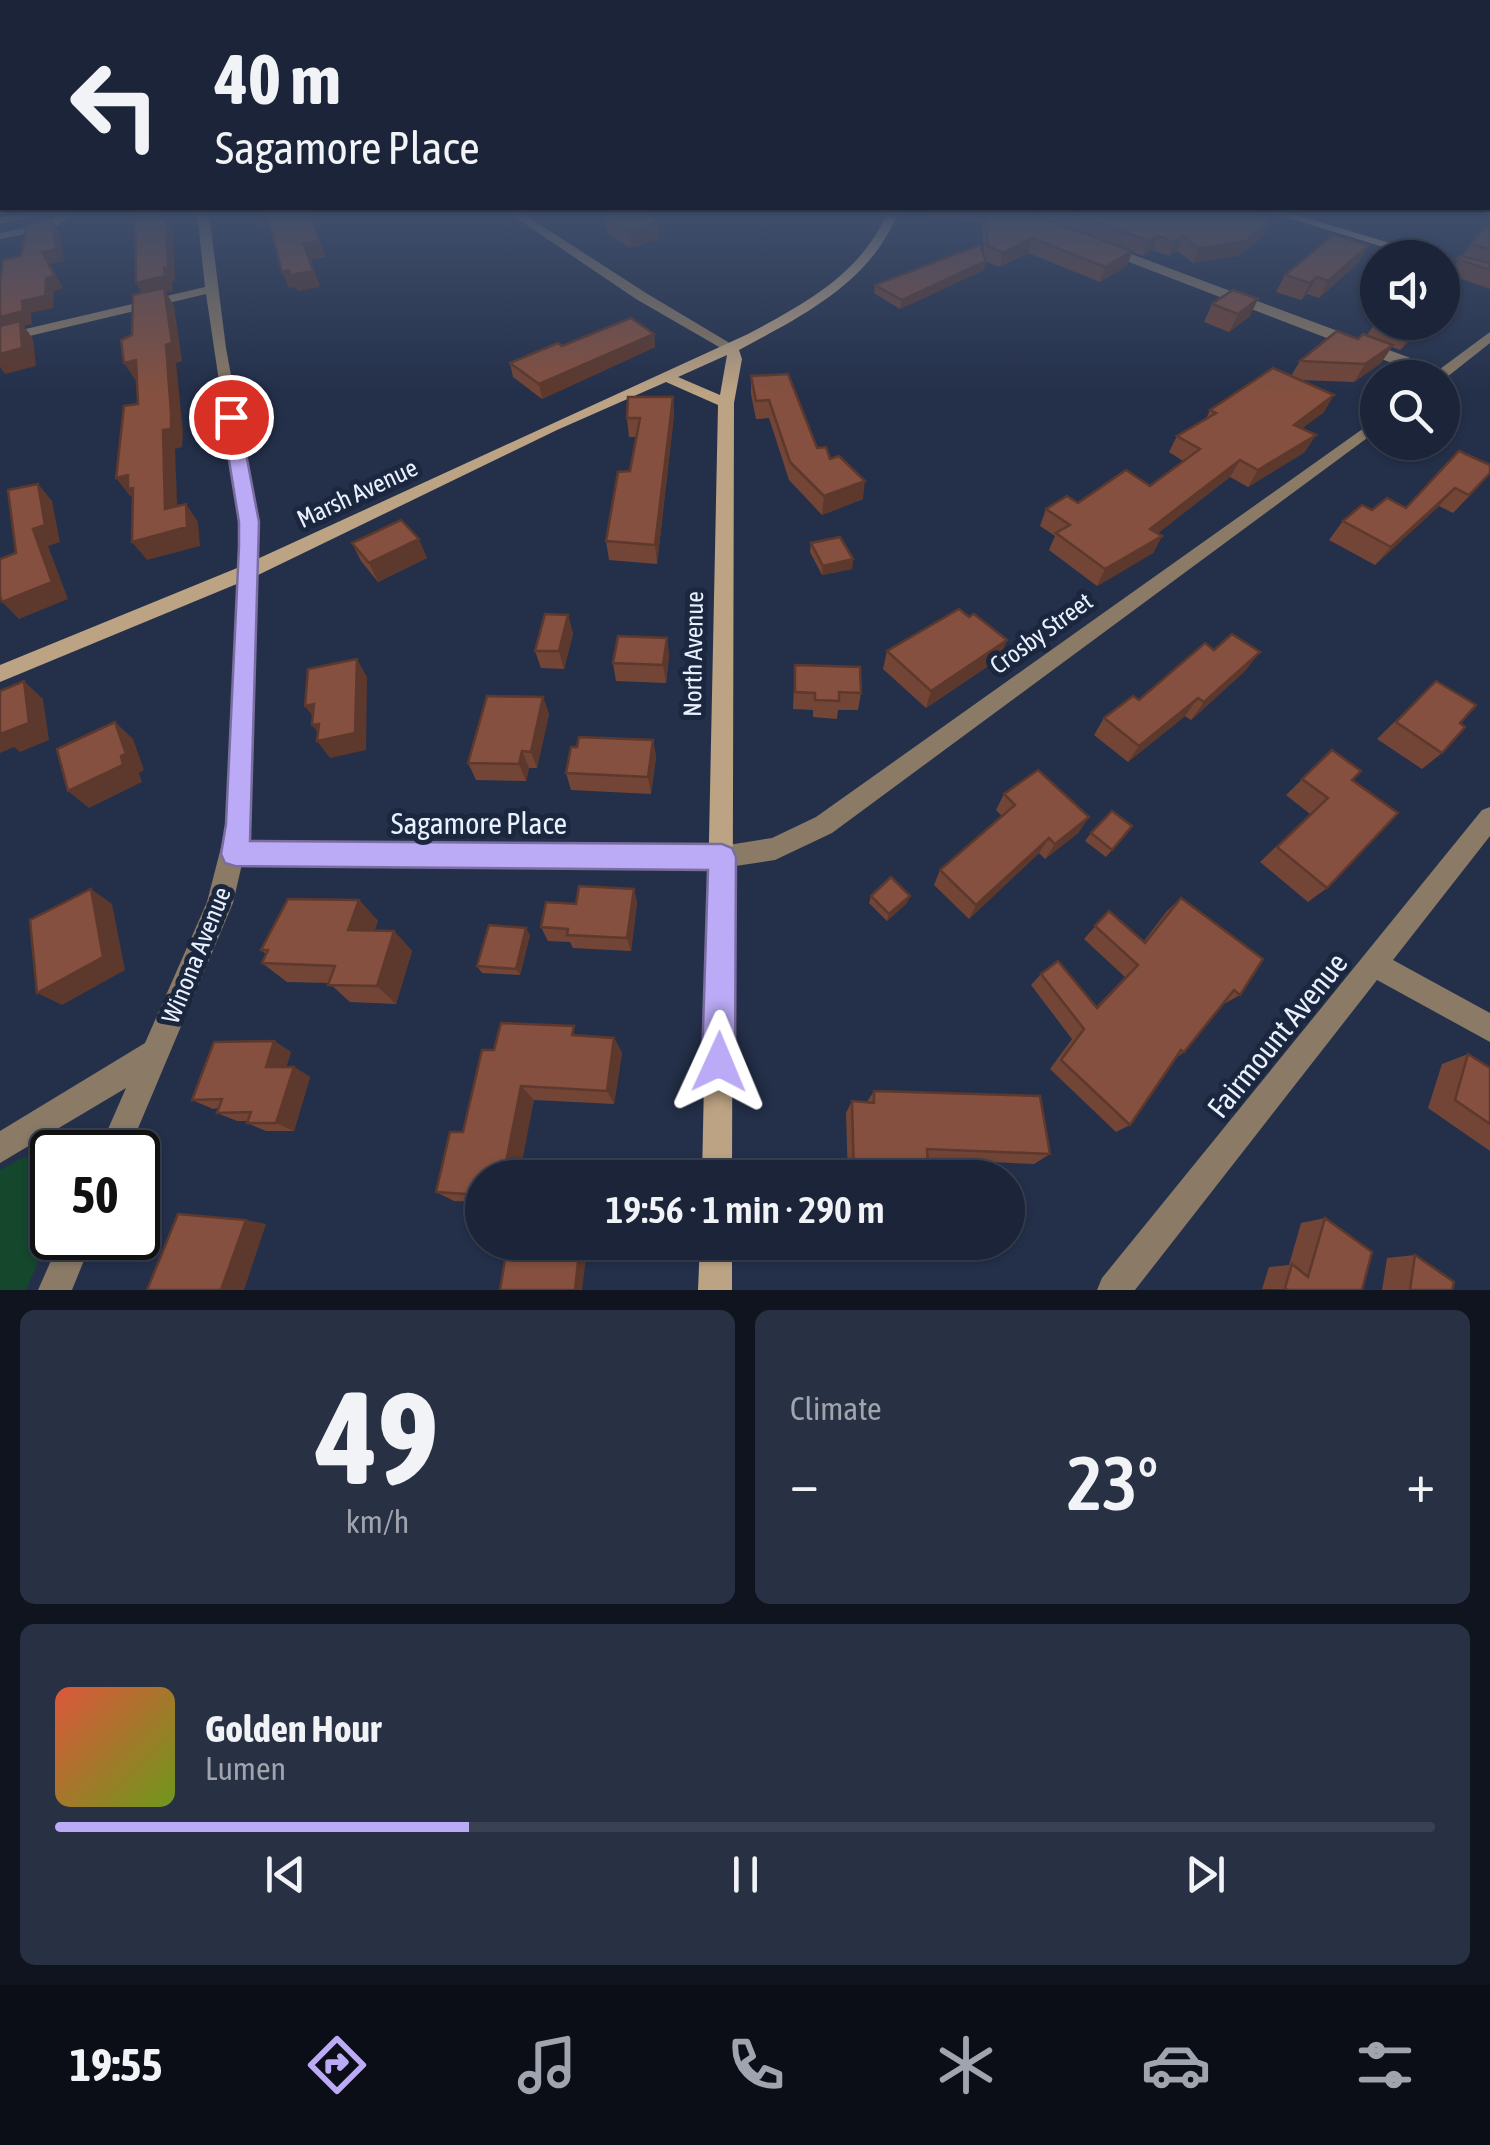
<!DOCTYPE html>
<html lang="en">
<head>
<meta charset="utf-8">
<style>
  body { margin:0; font-family:"Asap Condensed",sans-serif; background:#283043; color:#f1f3f6; height:100vh; display:flex; flex-direction:column; font-size:38px; white-space:nowrap }
  * { box-sizing:border-box; margin:0 }
  p { font-size:32px; color:#a0a4ae }
  .icon { flex:none; width:55px; height:55px; fill:none; stroke:currentColor; stroke-width:2; stroke-linecap:round; stroke-linejoin:round }
  .map { position:relative; height:1290px; overflow:hidden }
  .side { display:flex; flex-direction:column; gap:20px; padding:20px; background:#0f141f; flex:1 }
  .side>* { flex:none }
  .guide { position:absolute; left:0px; top:0px; width:1490px; height:210px; box-shadow:0 2px 8px #0004,0 0 0 2px #394153; background:#1b2438; color:#f1f3f6; overflow:hidden }
  .fabs { position:absolute; left:1360px; top:240px; display:grid; gap:20px }
  .fabs a { display:grid; place-items:center; width:100px; height:100px; border-radius:50%; background:#1b2438; box-shadow:0 2px 8px #0004,0 0 0 2px #394153; font-size:50px }
  .speed { position:absolute; left:30px; top:1130px; display:flex; gap:20px; font-size:50px; font-weight:700; text-align:center }
  .speed>* { display:grid; place-content:center; width:130px; height:130px; border-radius:50%; background:#1b2438; box-shadow:0 2px 8px #0004,0 0 0 2px #394153; line-height:1 }
  .speed .limit { border:5px solid #111; border-radius:15px; background:#fff; color:#111 }
  .pin { position:absolute; display:grid; place-items:center; width:85px; height:85px; color:#fff; margin:-42px; border:5px solid #fff; border-radius:50%; box-shadow:0 2px 10px #0007 }
  .me { position:absolute; width:110px; margin:-55px; rotate:1deg; stroke-linejoin:round; filter:drop-shadow(0 0 8px #0008) }
  .turn { display:flex; align-items:center; gap:35px; height:210px; padding:0 50px; font-size:45px }
  .turn .icon { width:130px; height:130px; stroke-width:2.5 }
  .turn b { display:block; font-size:70px; line-height:85px }
  .big { font-size:75px; font-weight:600; line-height:1.1 }
  .side .tile { flex:1; display:flex; flex-direction:column; justify-content:center; gap:15px; min-width:0; padding:0 35px; border-radius:15px; background:#283043 }
  .side .dial { align-items:center; gap:0 }
  .dial b { font-size:130px; line-height:1 }
  .song { display:flex; align-items:center; gap:30px }
  .cover { width:120px; height:120px; border-radius:15px; background:linear-gradient(135deg,hsl(10 70% 55%),hsl(80 70% 35%)) }
  .played { height:10px; border-radius:5px; background:linear-gradient(90deg,#bbaaf6 30%,#394153 30%) }
  .keys { display:flex; justify-content:space-around; direction:ltr }
  .heat { display:flex; justify-content:space-between; align-items:center; font-size:55px; direction:ltr }
  .side .tiles { flex:1; display:grid; gap:20px; grid-template-columns:1fr 1fr }
  .tile:last-child { grid-column:span 2 }
  .trip { position:absolute; left:465px; top:1160px; width:560px; height:100px; border-radius:50px; background:#1b2438; box-shadow:0 2px 8px #0004,0 0 0 2px #394153; font-weight:600; line-height:100px; text-align:center }
  .tab-bar { display:flex; height:160px; justify-content:space-around; align-items:center; background:#0b0e16; color:#a0a4ae }
  .tab-bar .icon { width:70px; height:70px }
  .tab-bar .selected { color:#bbaaf6 }
  .tab-bar b { font-size:45px; color:#f1f3f6 }
  .map>svg:first-child { display:block }
</style>
</head>
<body>
<div class="map">
<svg width="1490" height="1290" viewBox="0 0 1490 1290">
  <rect width="100%" height="100%" fill="#24304a"/>
  <polygon fill="#15472d" points="40,1154 52,1161 52,1229 26,1290 0,1290 0,1170 24,1157"/>
  <g fill="none" stroke-linecap="round" stroke-linejoin="round">
    <g fill="#8a7a66" fill-rule="evenodd">
      <polygon points="26,213 50,213 0,224 0,218"/>
      <polygon points="53,213 65,213 69,217 55,228 0,239 0,233 47,223 56,217"/>
      <polygon points="197,213 209,213 226,348 258,522 251,824 247,842 722,846 772,838 816,817 1378,418 1378,430 832,833 775,860 722,868 242,864 233,903 128,1152 98,1152 126,1088 0,1163 0,1131 145,1043 207,902 227,824 240,522 206,294 0,343 0,335 205,287"/>
      <polygon points="509,213 522,213 646,293 738,348 726,351 636,299"/>
      <polygon points="1107,245 1440,369 1490,332 1490,343 1442,381 1442,378 1431,378 1103,252 1103,246"/>
      <polygon points="1490,807 1490,836 1393,960 1490,1013 1490,1042 1377,980 1135,1290 1097,1290 1102,1278 1482,810"/>
      <polygon points="61,1238 93,1238 72,1290 38,1290"/>
    </g>
    <g fill="#bca384" fill-rule="evenodd">
      <path d="M887,213H898C870,283 802,316 739,350L742,359L734,403L732,1178H702L718,405L666,382L557,430L256,576L0,682V665L242,566L748,334C804,304 861,274 887,213ZM727,355L720,395L678,377Z"/>
      <polygon points="1273,213 1290,213 1440,258 1419,258"/>
      <polygon points="700,1242 732,1242 732,1290 698,1290"/>
    </g>
  </g>
  <g fill="#724536">
    <polygon points="929,213 1253,213 1265,234 1239,256 1193,263 1177,251 1169,256 1152,250 1143,256 1132,252 1127,266 1100,282 1028,253 1000,267 986,262 984,270 900,309 874,293 875,285 984,255 982,222 928,218"/>
    <polygon points="605,216 658,222 659,239 630,248 607,233"/>
    <polygon points="1490,229 1490,289 1448,274 1471,244"/>
    <polygon points="1359,262 1319,298 1307,294 1301,300 1276,292 1285,275"/>
    <polygon points="1212,304 1250,316 1229,332 1204,322"/>
    <polygon points="1378,319 1378,322 1428,322 1424,328 1400,350 1392,347 1381,363 1354,382 1300,380 1324,412 1302,428 1305,452 1248,487 1230,477 1157,533 1162,536 1153,553 1097,586 1049,550 1055,536 1040,526 1046,509 1150,486 1183,461 1169,452 1177,436 1206,419 1210,410 1291,376 1300,361 1367,335"/>
    <polygon points="654,334 655,347 542,399 513,377 510,363"/>
    <polygon points="751,376 817,448 830,459 863,499 822,515 789,480 769,418 756,419 751,394"/>
    <polygon points="673,397 674,415 657,564 609,560 606,541 630,471 636,437 629,437 627,418"/>
    <polygon points="1459,451 1479,486 1453,513 1439,506 1375,565 1329,540 1343,521 1372,510 1406,508"/>
    <polygon points="352,543 427,558 378,582 361,561"/>
    <polygon points="811,543 853,559 852,569 822,575 810,552"/>
    <polygon points="568,615 573,634 564,669 541,668 535,651"/>
    <polygon points="667,638 669,656 666,683 616,681 613,663"/>
    <polygon points="887,651 1000,658 926,708 883,669"/>
    <polygon points="795,665 861,693 858,710 838,710 837,719 813,717 813,710 793,709"/>
    <polygon points="1246,670 1191,720 1185,716 1128,762 1094,735 1104,718 1139,700"/>
    <polygon points="1436,681 1460,723 1442,753 1422,769 1377,739"/>
    <polygon points="543,697 549,714 537,768 529,768 526,781 476,780 468,763"/>
    <polygon points="653,740 656,757 651,794 571,790 566,773"/>
    <polygon points="1332,750 1352,780 1327,888 1308,902 1260,862 1310,814 1286,795"/>
    <polygon points="1004,794 1089,817 1078,833 1045,859 1039,853 969,919 934,885 940,870 1002,816 996,810"/>
    <polygon points="1091,833 1126,834 1106,857 1085,841"/>
    <polygon points="634,889 637,903 631,951 573,948 570,942 548,941 541,927 576,904"/>
    <polygon points="871,896 907,903 887,921 869,903"/>
    <polygon points="1181,898 1240,995 1222,1005 1184,1052 1176,1058 1130,1125 1116,1132 1050,1069 1072,1039 1031,985 1041,974 1096,1007 1125,977 1084,939 1109,911 1144,941 1167,911"/>
    <polygon points="359,900 378,921 374,931 394,931 412,951 396,1004 350,1002 329,983 287,982 262,963 266,954 261,950"/>
    <polygon points="530,935 520,975 482,973 477,966"/>
    <polygon points="579,1036 614,1038 622,1053 614,1104 534,1100 482,1178 482,1202 454,1201 436,1192 463,1132 494,1050"/>
    <polygon points="274,1041 291,1052 286,1067 294,1067 310,1077 294,1131 266,1131 247,1123 248,1121 237,1121 217,1113 218,1108 213,1109 192,1100"/>
    <polygon points="1468,1054 1490,1068 1490,1151 1428,1108 1442,1064"/>
    <polygon points="874,1091 1050,1154 1034,1164 928,1159 929,1178 848,1178 846,1113 852,1101 867,1102"/>
    <polygon points="1325,1218 1362,1290 1262,1289 1269,1267 1289,1265 1301,1223"/>
    <polygon points="1415,1255 1452,1290 1382,1290 1387,1258"/>
  </g>
  <g fill="#5d382c">
    <polygon points="162,213 169,213 169,223 173,231 175,281 172,282 173,291 166,292 174,306 182,361 176,363 183,432 182,447 175,449 178,527 165,509 144,297 136,283"/>
    <polygon points="256,213 267,213 272,225 262,227"/>
    <polygon points="310,213 326,257 311,260 320,287 298,291 296,287 289,288 282,272"/>
    <polygon points="51,218 59,230 64,261 50,264 63,288 54,291 53,308 31,313 32,324 24,326 33,339 36,366 5,374 0,367 0,354 5,330 0,324 0,317 22,301 42,252"/>
    <polygon points="1271,220 1265,234 1239,256 1193,263 1199,248"/>
    <polygon points="658,222 659,239 630,248 628,231"/>
    <polygon points="1158,236 1152,250 1143,256 1149,241"/>
    <polygon points="1183,236 1177,251 1169,256 1175,242"/>
    <polygon points="1032,238 1028,253 1000,267 1003,253"/>
    <polygon points="1369,245 1359,262 1319,298 1328,281"/>
    <polygon points="1132,251 1127,266 1100,282 1105,267"/>
    <polygon points="986,261 984,270 900,309 902,300"/>
    <polygon points="1317,277 1307,294 1301,300 1310,283"/>
    <polygon points="1258,299 1250,316 1229,332 1238,314"/>
    <polygon points="1423,322 1428,322 1424,328 1400,350 1412,332"/>
    <polygon points="654,334 655,347 542,399 539,384"/>
    <polygon points="1393,345 1381,363 1354,382 1365,364"/>
    <polygon points="136,360 147,378 136,381 124,363"/>
    <polygon points="1334,395 1324,412 1284,442 1294,425"/>
    <polygon points="673,397 674,415 657,564 655,545"/>
    <polygon points="1316,435 1305,452 1248,487 1258,470"/>
    <polygon points="1240,460 1230,477 1142,546 1150,529"/>
    <polygon points="128,475 141,508 132,496 130,496 116,478"/>
    <polygon points="865,481 863,499 822,515 824,496"/>
    <polygon points="38,484 52,501 60,542 48,546 68,599 19,619 2,602 33,529"/>
    <polygon points="1455,488 1439,506 1375,565 1391,547"/>
    <polygon points="186,504 198,522 200,546 147,560 132,542"/>
    <polygon points="1162,536 1153,553 1097,586 1105,569"/>
    <polygon points="419,539 427,558 378,582 369,563"/>
    <polygon points="853,559 852,569 822,575 823,566"/>
    <polygon points="568,615 573,634 564,669 559,651"/>
    <polygon points="667,638 669,656 666,683 663,665"/>
    <polygon points="1007,640 1000,658 926,708 931,691"/>
    <polygon points="1260,652 1246,670 1191,720 1204,702"/>
    <polygon points="357,659 367,677 366,750 330,758 317,741 323,740 312,725"/>
    <polygon points="24,681 43,699 49,740 20,752 14,747 0,753 0,729"/>
    <polygon points="543,697 549,714 537,768 531,752"/>
    <polygon points="1198,698 1185,716 1128,762 1139,746"/>
    <polygon points="314,704 318,723 305,706"/>
    <polygon points="115,722 133,739 144,770 139,773 142,782 89,808 68,791 121,756"/>
    <polygon points="653,740 656,757 651,794 648,777"/>
    <polygon points="522,751 529,768 526,781 519,764"/>
    <polygon points="1089,817 1078,833 1045,859 1055,844"/>
    <polygon points="1049,838 1039,853 969,919 976,905"/>
    <polygon points="91,889 112,904 125,970 62,1005 37,993"/>
    <polygon points="634,889 637,903 631,951 627,938"/>
    <polygon points="910,896 907,903 887,921 889,914"/>
    <polygon points="359,900 378,921 368,950 348,930"/>
    <polygon points="526,928 530,935 520,975 516,969"/>
    <polygon points="394,931 412,951 396,1004 377,986"/>
    <polygon points="614,1038 622,1053 614,1104 607,1091"/>
    <polygon points="274,1041 291,1052 283,1076 266,1067"/>
    <polygon points="294,1067 310,1077 294,1131 276,1123"/>
    <polygon points="521,1086 534,1100 519,1178 503,1178"/>
    <polygon points="246,1220 266,1224 244,1290 221,1290"/>
    <polygon points="580,1242 588,1242 582,1290 575,1290"/>
  </g>
  <g fill="#85503f" stroke="#5d382c" stroke-width="2.5">
    <polygon points="135,213 162,213 161,218 166,217 168,267 164,268 165,276 136,283"/>
    <polygon points="267,213 310,213 319,241 304,244 313,271 290,275 289,270 282,272"/>
    <polygon points="616,213 643,213 658,222 628,231 605,216"/>
    <polygon points="985,213 1030,213 1132,251 1105,267 1032,238 1003,253 988,246"/>
    <polygon points="1070,213 1253,213 1271,220 1246,241 1199,248 1183,236 1175,242 1158,236 1149,241"/>
    <polygon points="51,218 56,249 42,252 55,276 46,278 45,296 22,301 23,311 0,317 0,282 3,260 21,256 27,224"/>
    <polygon points="1485,227 1490,229 1490,249 1471,244"/>
    <polygon points="1333,235 1369,245 1328,281 1317,277 1310,283 1285,275"/>
    <polygon points="980,245 986,261 902,300 875,285"/>
    <polygon points="1460,256 1490,263 1490,270 1457,259"/>
    <polygon points="164,288 172,343 166,345 171,413 171,429 163,430 165,509 186,504 187,527 132,542 133,488 128,489 128,475 116,478 124,406 138,404 136,360 124,363 121,340 132,335 133,295"/>
    <polygon points="1233,290 1258,299 1238,314 1212,304"/>
    <polygon points="631,318 654,334 539,384 510,363 558,343 562,346"/>
    <polygon points="20,321 22,348 0,354 0,326"/>
    <polygon points="1384,322 1423,322 1412,332"/>
    <polygon points="1337,331 1358,339 1363,334 1393,345 1365,364 1300,361"/>
    <polygon points="1273,368 1334,395 1294,425 1316,435 1258,470 1240,460 1150,529 1162,536 1105,569 1056,533 1070,525 1046,509 1067,496 1078,503 1126,470 1150,486 1200,449 1177,436 1216,413 1210,410"/>
    <polygon points="788,374 817,448 826,447 830,459 839,456 865,481 824,496 790,462 769,400 756,401 751,376"/>
    <polygon points="628,397 673,397 655,545 606,541 618,472 630,471 640,418 627,418"/>
    <polygon points="1459,451 1490,465 1490,473 1469,495 1455,488 1391,547 1343,521 1362,505 1372,510 1387,498 1406,508"/>
    <polygon points="38,484 45,525 33,529 52,582 2,602 0,596 0,559 16,553 8,490"/>
    <polygon points="401,520 419,539 369,563 352,543"/>
    <polygon points="840,537 853,559 823,566 811,543"/>
    <polygon points="959,609 969,617 974,614 1007,640 931,691 887,651"/>
    <polygon points="545,614 568,615 559,651 535,651"/>
    <polygon points="1232,634 1260,652 1204,702 1198,698 1139,746 1104,718 1133,696 1139,700 1205,643 1214,650"/>
    <polygon points="618,636 667,638 663,665 613,663"/>
    <polygon points="357,659 355,733 317,741 319,724 312,725 314,704 305,706 308,669"/>
    <polygon points="795,665 860,667 861,693 839,692 839,701 815,700 815,693 795,692"/>
    <polygon points="24,681 29,723 0,734 0,691"/>
    <polygon points="1436,681 1476,705 1460,723 1465,727 1442,753 1396,722"/>
    <polygon points="487,696 543,697 531,752 522,751 519,764 468,763"/>
    <polygon points="115,722 126,754 121,756 123,765 68,791 57,749"/>
    <polygon points="579,737 653,740 648,777 566,773 571,747 577,747"/>
    <polygon points="1332,750 1361,771 1352,780 1398,813 1327,888 1277,847 1328,798 1302,779"/>
    <polygon points="1038,770 1089,817 1055,844 1049,838 976,905 940,870 1015,805 1004,794"/>
    <polygon points="1112,811 1132,826 1112,850 1091,833"/>
    <polygon points="891,877 910,896 889,914 871,896"/>
    <polygon points="579,886 634,889 627,938 567,935 568,929 541,927 546,902 576,904"/>
    <polygon points="91,889 103,957 37,993 30,920"/>
    <polygon points="1181,898 1263,959 1240,995 1234,990 1184,1052 1181,1050 1130,1125 1061,1060 1084,1029 1041,974 1058,961 1097,1008 1138,965 1095,926 1109,911 1145,943"/>
    <polygon points="288,899 359,900 348,930 394,931 377,986 328,985 335,966 262,963 268,950 261,950"/>
    <polygon points="489,925 526,928 516,969 477,966"/>
    <polygon points="501,1023 574,1026 572,1035 614,1038 607,1091 521,1086 503,1178 482,1178 482,1195 436,1192 450,1132 463,1132 482,1050 494,1050"/>
    <polygon points="274,1041 266,1067 294,1067 276,1123 247,1123 251,1112 217,1113 222,1099 192,1100 214,1042"/>
    <polygon points="1468,1054 1490,1068 1490,1124 1455,1100"/>
    <polygon points="874,1091 1040,1096 1050,1154 927,1149 929,1178 854,1178 852,1101 874,1103"/>
    <polygon points="178,1214 246,1220 221,1290 147,1290"/>
    <polygon points="1325,1218 1372,1252 1362,1290 1288,1290 1285,1288 1292,1264 1308,1277"/>
    <polygon points="508,1242 580,1242 575,1290 500,1290"/>
    <polygon points="1415,1255 1454,1282 1452,1290 1410,1290"/>
  </g>
  <linearGradient id="sky" x2="0" y2="1"><stop stop-color="#141a29"/><stop offset="0.54" stop-color="#3f4e6b"/><stop offset="1" stop-color="#3f4e6b" stop-opacity="0"/></linearGradient>
  <rect width="1490" height="393" fill="url(#sky)"/>
  <polygon fill="#bbaaf6" stroke="#7a6ea0" stroke-width="2.5" points="231,412 239,417 259,522 250,841 722,844 732,848 736,857 735,1062 730,1074 719,1079 707,1074 702,1062 708,870 235,866 225,863 221,854 226,824 239,546 239,522 222,417"/>
  <g text-anchor="middle" dominant-baseline="central" stroke-width="10" stroke-linejoin="round" paint-order="stroke">
    <g font-size="25" fill="#e9f0fe" stroke="#1b263f">
      <text transform="translate(357 493) rotate(-25)">Marsh Avenue</text>
      <text transform="translate(1041 633) rotate(-36)">Crosby Street</text>
      <text transform="translate(693 654) rotate(-89)">North Avenue</text>
      <text transform="translate(196 955) rotate(-68)">Winona Avenue</text>
    </g>
    <g font-size="30" fill="#e9f0fe" stroke="#1b263f">
      <text x="479" y="823">Sagamore Place</text>
      <text transform="translate(1277 1035) rotate(-51)">Fairmount Avenue</text>
    </g>
  </g>
</svg>
<div class="fabs">
<a><svg class="icon" aria-label="sound" viewBox="0 0 24 24"><path d="M4 9h4l5-4v14l-5-4H4zM17 9q2 3 0 6"/></svg></a>
<a><svg class="icon" aria-label="search" viewBox="0 0 24 24"><circle cx="10" cy="10" r="6"/><path d="M15 15l6 6"/></svg></a>
</div>
<div class="speed"><div class="limit">50</div></div>
<div class="pin" style="left:231px;top:417px;background:#d93025"><svg class="icon" aria-label="arrive" viewBox="0 0 24 24"><path d="M6 21V4h12l-3 4 3 4H6"/></svg></div>
<svg class="me" style="left:719px;top:1062px" viewBox="-20 -20 40 40"><path d="M0-17L14 15 0 8-14 15z" fill="#bbaaf6" stroke="#fff" stroke-width="4"/></svg>
<div class="trip">19:56 · 1 min · 290 m</div>
<div class="guide">
<div class="turn"><svg class="icon" aria-label="left" viewBox="0 0 24 24"><path d="M17 20v-9H6M10 6l-5 5 5 5"/></svg><div><b>40 m</b>Sagamore Place</div></div>
</div>
</div>
<section class="side">
<div class="tiles">
<div class="tile dial"><b>49</b><p>km/h</p></div>
<div class="tile"><p>Climate</p>
<div class="heat"><a>−</a><b class="big">23°</b><a>+</a></div>
</div>
<div class="tile">
<div class="song"><i class="cover"></i><div><b>Golden Hour</b><p>Lumen</p></div></div>
<div class="played"></div>
<div class="keys"><svg class="icon" aria-label="previous" viewBox="0 0 24 24"><path d="M18 5L8 12l10 7zM5 5v14"/></svg><svg class="icon" aria-label="pause" viewBox="0 0 24 24"><path d="M8 5v14M16 5v14"/></svg><svg class="icon" aria-label="next" viewBox="0 0 24 24"><path d="M6 5l10 7-10 7zM19 5v14"/></svg></div>
</div>
</div>
</section>
<nav class="tab-bar">
<b>19:55</b>
<svg class="icon selected" aria-label="directions" viewBox="0 0 24 24"><path d="M12 3l9 9-9 9-9-9zM9 14v-3h6M13 9l2 2-2 2"/></svg>
<svg class="icon" aria-label="music" viewBox="0 0 24 24"><path d="M9 18V5l10-2v13"/><circle cx="6" cy="18" r="3"/><circle cx="16" cy="16" r="3"/></svg>
<svg class="icon" aria-label="phone" viewBox="0 0 24 24"><path d="M5 4h4l2 5-3 2q2 4 5 5l2-3 5 2v4C11 20 4 13 5 4z"/></svg>
<svg class="icon" aria-label="climate" viewBox="0 0 24 24"><path d="M12 3v18M4 7l16 10M4 17L20 7"/></svg>
<svg class="icon" aria-label="car" viewBox="0 0 24 24"><path d="M5 17H2v-5l4-1 3-4h7l3 4 3 1v5h-3M9 17h6M6 11h13"/><circle cx="7" cy="17" r="2"/><circle cx="17" cy="17" r="2"/></svg>
<svg class="icon" aria-label="filters" viewBox="0 0 24 24"><path d="M4 7h16M4 17h16"/><circle cx="9" cy="7" r="2"/><circle cx="15" cy="17" r="2"/></svg>
</nav>
</body>
</html>
